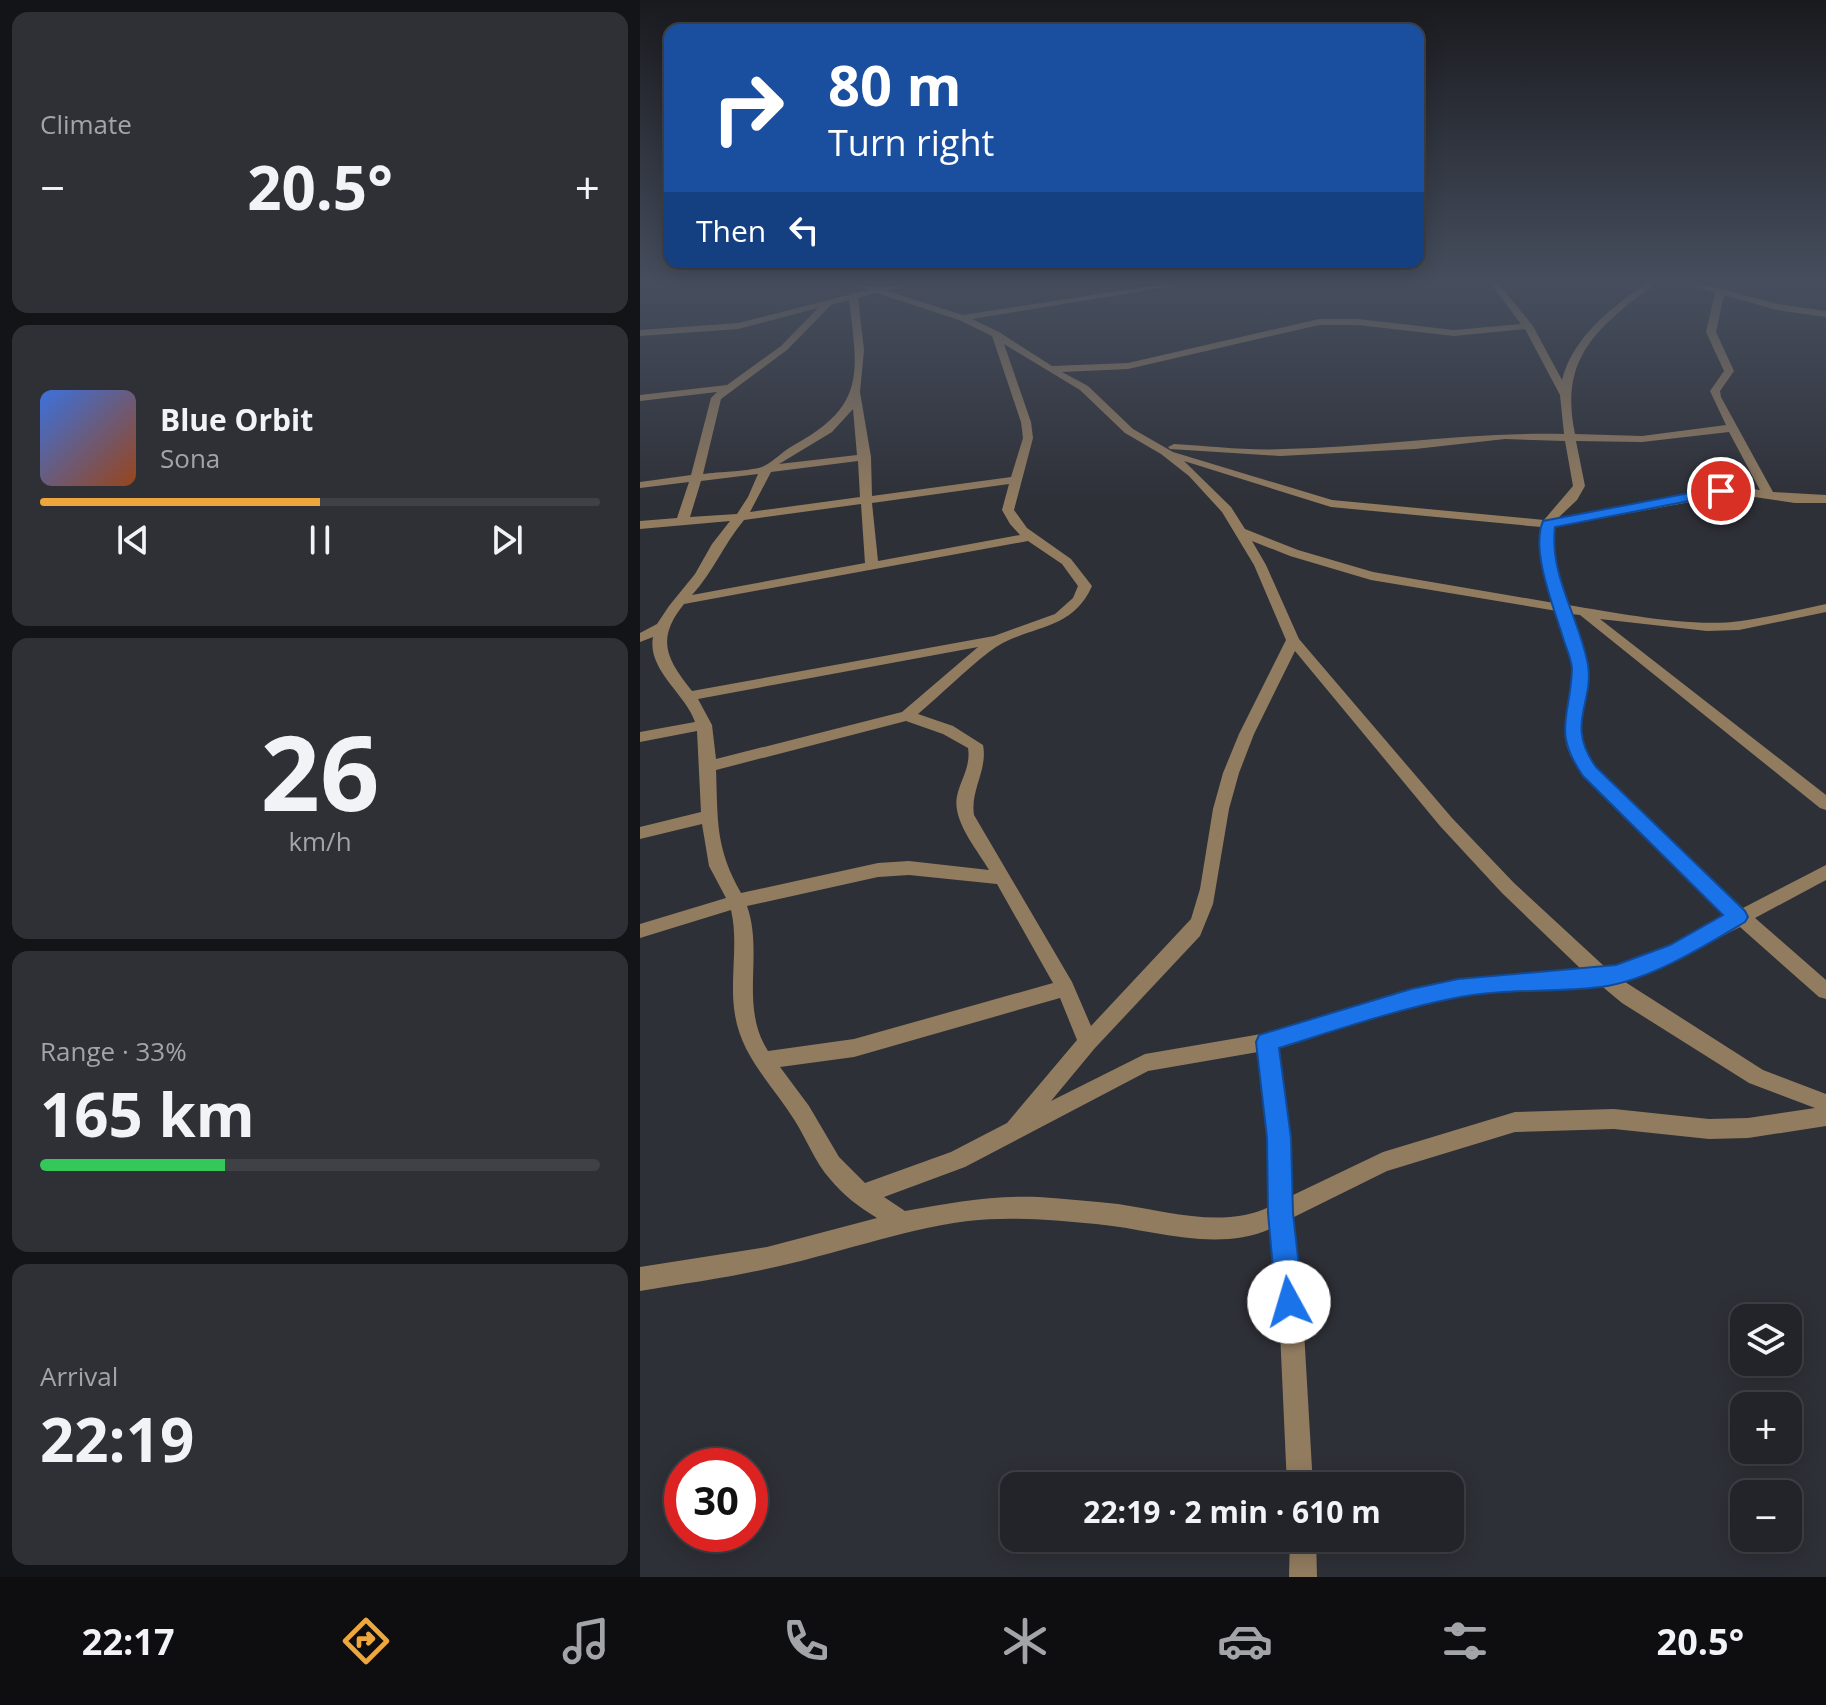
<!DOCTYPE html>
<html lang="en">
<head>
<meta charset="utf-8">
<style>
  body { margin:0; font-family:"Open Sans",sans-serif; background:#2e3035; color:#f1f3f6; height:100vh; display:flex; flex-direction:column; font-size:30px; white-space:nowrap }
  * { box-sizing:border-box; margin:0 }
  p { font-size:26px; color:#a2a4a8 }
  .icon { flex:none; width:44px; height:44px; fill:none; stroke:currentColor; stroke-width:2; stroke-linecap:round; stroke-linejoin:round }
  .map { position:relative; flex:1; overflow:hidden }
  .drawer { display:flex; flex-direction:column; gap:12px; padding:12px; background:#131417; width:640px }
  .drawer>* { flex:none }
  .top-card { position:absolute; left:24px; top:24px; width:760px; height:244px; border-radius:16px; box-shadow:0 4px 20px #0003,0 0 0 2px #3f4146; background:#1a4fa0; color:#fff; overflow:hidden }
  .tools { position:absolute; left:1090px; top:1304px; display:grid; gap:16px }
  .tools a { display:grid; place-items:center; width:72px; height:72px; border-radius:16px; background:#222429; box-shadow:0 4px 20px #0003,0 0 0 2px #3f4146; font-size:40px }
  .speed { position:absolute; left:24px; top:1448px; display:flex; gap:16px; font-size:40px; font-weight:700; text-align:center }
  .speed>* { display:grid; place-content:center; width:104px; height:104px; border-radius:50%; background:#222429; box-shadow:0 4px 20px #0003,0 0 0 2px #3f4146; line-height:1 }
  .speed .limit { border:12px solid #d22; background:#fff; color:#111 }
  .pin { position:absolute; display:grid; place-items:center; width:68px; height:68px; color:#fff; margin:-34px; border:4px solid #fff; border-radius:50%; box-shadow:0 2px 8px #0007 }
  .me { position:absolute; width:88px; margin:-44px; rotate:354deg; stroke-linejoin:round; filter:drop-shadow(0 0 6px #0008) }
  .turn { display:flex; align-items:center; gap:28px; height:168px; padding:0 32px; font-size:36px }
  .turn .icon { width:104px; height:104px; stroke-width:2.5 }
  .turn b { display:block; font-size:56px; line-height:68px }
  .then { display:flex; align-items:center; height:76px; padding:0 32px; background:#0003; gap:16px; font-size:30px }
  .big { font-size:60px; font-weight:700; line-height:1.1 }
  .drawer .widget { flex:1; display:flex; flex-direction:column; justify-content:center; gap:12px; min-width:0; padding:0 28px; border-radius:16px; background:#2e3035 }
  .drawer .dial { align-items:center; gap:0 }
  .dial b { font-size:104px; line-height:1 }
  .song { display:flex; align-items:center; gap:24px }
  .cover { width:96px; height:96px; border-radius:12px; background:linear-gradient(135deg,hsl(220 70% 55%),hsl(20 70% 35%)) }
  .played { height:8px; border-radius:4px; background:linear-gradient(90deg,#eea73c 50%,#3f4146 50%) }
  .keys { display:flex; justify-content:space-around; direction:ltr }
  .heat { display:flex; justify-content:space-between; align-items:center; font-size:44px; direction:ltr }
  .charge { height:12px; border-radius:6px; background:linear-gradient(90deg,#34c759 33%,#3f4146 0) }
  .trip { position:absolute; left:360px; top:1472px; width:464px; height:80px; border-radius:16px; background:#222429; box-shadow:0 4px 20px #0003,0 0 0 2px #3f4146; font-weight:700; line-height:80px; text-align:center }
  .tab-bar { display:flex; height:128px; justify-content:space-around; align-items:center; background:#0e0e10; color:#a2a4a8 }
  .tab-bar .icon { width:56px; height:56px }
  .tab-bar .active { color:#eea73c }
  .tab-bar b { font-size:36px; color:#f1f3f6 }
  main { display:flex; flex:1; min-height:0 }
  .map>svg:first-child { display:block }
</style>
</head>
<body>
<main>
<section class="drawer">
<div class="widget"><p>Climate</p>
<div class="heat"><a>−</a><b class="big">20.5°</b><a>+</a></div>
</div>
<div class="widget">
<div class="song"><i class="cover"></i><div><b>Blue Orbit</b><p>Sona</p></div></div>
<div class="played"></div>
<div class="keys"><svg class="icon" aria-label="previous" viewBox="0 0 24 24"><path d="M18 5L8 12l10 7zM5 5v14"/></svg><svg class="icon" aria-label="pause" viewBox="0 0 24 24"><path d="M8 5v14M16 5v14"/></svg><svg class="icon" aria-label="next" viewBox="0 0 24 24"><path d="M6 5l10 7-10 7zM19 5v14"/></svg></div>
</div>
<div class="widget dial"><b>26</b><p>km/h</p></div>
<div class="widget"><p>Range · 33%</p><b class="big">165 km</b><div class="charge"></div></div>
<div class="widget"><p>Arrival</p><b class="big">22:19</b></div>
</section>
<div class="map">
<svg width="1186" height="1577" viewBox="0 0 1186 1577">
  <rect width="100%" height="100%" fill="#2e3037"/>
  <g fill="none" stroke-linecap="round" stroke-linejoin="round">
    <g fill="#927c60" fill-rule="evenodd">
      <path d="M214,284L238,288L266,284L247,291L323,315L525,284H545L332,319L359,332L412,366L488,363L679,319H718L814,330L881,324L851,284H859L893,326L922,380C933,337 970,309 1005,284H1014C1006,292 994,299 985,307C940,344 923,376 935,434L1002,436L1086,425L1070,391L1084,371L1066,332L1075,293L1049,284H1062L1138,304L1186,311V317L1137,310L1084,295L1076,332L1094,371L1080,391L1081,397L1133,492L1186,495V503H1155L1094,494L914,527C908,553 919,580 928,605C977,613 1052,628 1101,621C1129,617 1158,610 1186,604V612L1099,630L1067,631L960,619L1186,795V810L1180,808L940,615L931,614C938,633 947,653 947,674C947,722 925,735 964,778L1103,908L1186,865V880L1115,918L1186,980V999L1179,997L1100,927L1044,956L982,980L1123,1070L1186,1094V1126L1108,1138L1069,1139L974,1129L875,1132L747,1171L652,1218L664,1331L673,1486H647L640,1331L630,1229C575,1253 512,1229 456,1224C414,1220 370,1216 328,1221C259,1230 194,1255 126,1269C85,1278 42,1284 0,1291V1267L127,1247L237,1218C219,1207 203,1195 190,1179C175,1162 167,1140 155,1121C133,1085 102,1058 95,1015C89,980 99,944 91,910L0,938V924L86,898L69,866L62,824L0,839V827L61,812L57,731L0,742V732L55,722C45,693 7,670 13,637L0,642V633L17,624L29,606L55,574L72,544L90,521L0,529V521L37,518L49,482L0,488V482L51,475L71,398L77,392L0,401V395L87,385L141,346L178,308L98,329L0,336V330L98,323L228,290ZM237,293L319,320L352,336L381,422L383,438L371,477L232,496L231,457L220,392L224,350L218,298ZM209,300C218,373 226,406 154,445C143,451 134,461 124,466C115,471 76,472 63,474L81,399L147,350L191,305ZM679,325H718L814,336L885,329L920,395L924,434C830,432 737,447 644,449C608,451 570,446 534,444L528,447L530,449L640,456L775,449L865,439L925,441L933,486L904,520L692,500L533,452L493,429L448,386L422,372L488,369ZM364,344L440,390L485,433L521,454L549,476L582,512L614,565L646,640L599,734L583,773L573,809L560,889L551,919L451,1026L432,982L334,815C330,790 348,770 343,745L313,726L278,714C302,694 324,671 349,652C385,624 431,634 452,586L431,559L387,528L374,510L393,438L391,422ZM213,409L217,455L139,464L192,432ZM1089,432L1120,490L1094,486L918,518L937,500L945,486L936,441L1002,442ZM218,461L220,497L110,512L131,472ZM544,461L691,507L901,527L900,552L914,603L733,572L658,550L605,529L591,507ZM118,474L108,497L97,514L50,517L61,481ZM369,484L362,510L370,524L380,535L238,561L232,503ZM221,504L225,563L52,595C73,572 84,544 104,520ZM388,541L422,564L438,586L433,598L415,614L354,636L52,691C27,659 15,640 44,604ZM612,541L650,556L731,580L917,611L933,670L925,723L926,744L930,755L953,786L1088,916C1052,935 1006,964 965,967L874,883L812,818L659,639L626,565ZM338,647L262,712L76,759L72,725L58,699ZM655,651L800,826L862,893L941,969L818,980L771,991L627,1033L505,1054L411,1101L455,1048L560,936L573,904L589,809L599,773L614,734ZM266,721L303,734L328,748C331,766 321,779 317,796C312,821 337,849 349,870L269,861L238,863L101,893C75,847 78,821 76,770ZM269,875L357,884L413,983L214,1039L128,1051C99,1006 124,954 107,906L238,877ZM958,983L982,1003L1109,1083L1175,1108L1108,1118L1069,1119L974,1109L875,1112L743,1152L651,1196L649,1138L638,1047L771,1007L818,996ZM420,998L437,1040L367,1123L311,1152L225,1183L199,1157L169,1106L140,1067L214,1057ZM618,1052L629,1138V1207C583,1229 526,1211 478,1204C452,1201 425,1199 399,1197C354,1195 310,1203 265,1211L244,1197L325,1167L508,1071Z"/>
      <polygon points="650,1538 676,1538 677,1577 649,1577"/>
    </g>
  </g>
  <linearGradient id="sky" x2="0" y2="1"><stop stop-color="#191a1e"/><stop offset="0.56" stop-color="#464e5e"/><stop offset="1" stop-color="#464e5e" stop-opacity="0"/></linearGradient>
  <rect width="1186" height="505" fill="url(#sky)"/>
  <path fill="#1a73e8" stroke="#114b97" stroke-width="2" d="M1081,487L1087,491L1085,494L915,527C909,576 940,619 948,665C954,704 925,724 956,767L1105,911L1108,917L1105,922C1063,947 1010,980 961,987C912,993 863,988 815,998C755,1010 697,1030 639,1048L651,1138L653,1213L663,1302L659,1311L649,1315L640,1311L636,1302L628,1213L627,1138L616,1042L619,1035L771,989L818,979L976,965L1030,945L1083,915L943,776C912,731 930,718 932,670C932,661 927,650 924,641C915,610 890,551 903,521Z"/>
</svg>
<div class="tools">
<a><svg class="icon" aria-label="layers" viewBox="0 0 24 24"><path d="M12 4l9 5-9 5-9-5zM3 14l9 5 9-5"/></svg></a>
<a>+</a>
<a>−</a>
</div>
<div class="speed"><div class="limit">30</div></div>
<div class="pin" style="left:1081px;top:491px;background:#d93025"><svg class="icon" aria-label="arrive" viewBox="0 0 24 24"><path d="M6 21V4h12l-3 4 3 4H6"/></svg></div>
<svg class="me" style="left:649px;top:1302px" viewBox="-20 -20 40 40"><circle r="19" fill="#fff"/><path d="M0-13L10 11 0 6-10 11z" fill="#1a73e8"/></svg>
<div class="trip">22:19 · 2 min · 610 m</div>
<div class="top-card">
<div class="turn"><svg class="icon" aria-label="right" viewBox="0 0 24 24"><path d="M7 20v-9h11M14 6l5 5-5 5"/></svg><div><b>80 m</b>Turn right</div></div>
<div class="then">Then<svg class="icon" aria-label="left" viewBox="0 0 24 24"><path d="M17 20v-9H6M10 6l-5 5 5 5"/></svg></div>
</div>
</div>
</main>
<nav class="tab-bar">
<b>22:17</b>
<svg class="icon active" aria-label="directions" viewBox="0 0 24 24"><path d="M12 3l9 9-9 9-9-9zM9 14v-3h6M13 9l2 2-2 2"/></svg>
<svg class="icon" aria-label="music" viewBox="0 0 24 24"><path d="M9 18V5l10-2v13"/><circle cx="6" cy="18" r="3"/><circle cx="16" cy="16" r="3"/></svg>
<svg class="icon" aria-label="phone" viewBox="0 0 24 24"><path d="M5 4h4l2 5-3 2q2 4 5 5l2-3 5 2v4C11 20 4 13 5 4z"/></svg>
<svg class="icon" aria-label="climate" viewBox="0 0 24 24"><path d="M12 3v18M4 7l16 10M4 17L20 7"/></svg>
<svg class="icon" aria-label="car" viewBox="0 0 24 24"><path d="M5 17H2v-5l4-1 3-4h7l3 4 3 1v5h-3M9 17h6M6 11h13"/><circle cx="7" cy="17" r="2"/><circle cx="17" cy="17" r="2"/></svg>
<svg class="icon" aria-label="filters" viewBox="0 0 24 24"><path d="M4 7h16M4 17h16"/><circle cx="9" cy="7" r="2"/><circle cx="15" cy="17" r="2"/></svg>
<b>20.5°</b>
</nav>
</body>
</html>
